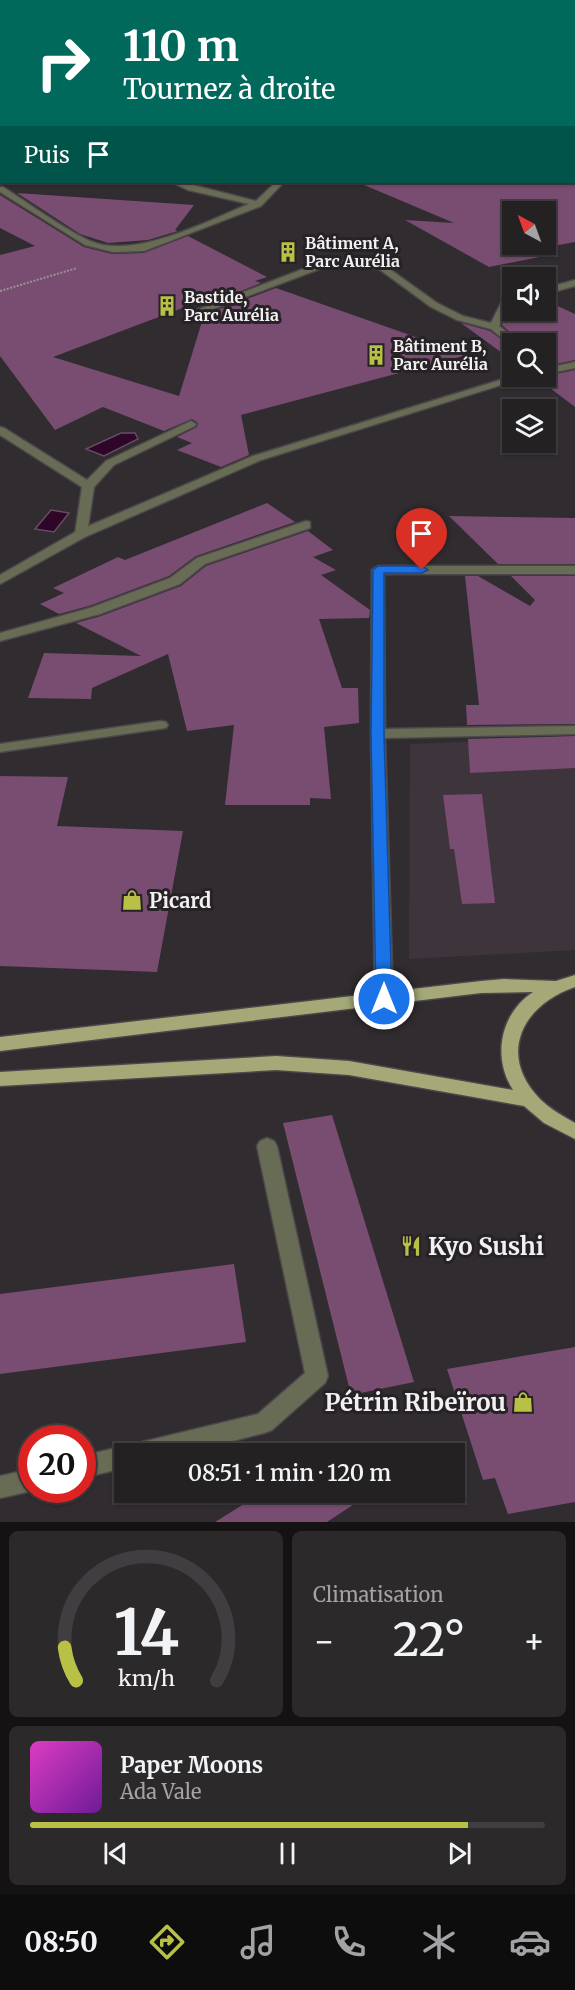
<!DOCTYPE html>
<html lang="fr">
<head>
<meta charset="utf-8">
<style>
  body { margin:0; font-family:Merriweather,serif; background:#2c292b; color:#f1f3f6; height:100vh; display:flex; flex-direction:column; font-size:22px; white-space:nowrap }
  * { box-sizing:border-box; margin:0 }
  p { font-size:20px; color:#a3a3a6 }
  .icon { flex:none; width:33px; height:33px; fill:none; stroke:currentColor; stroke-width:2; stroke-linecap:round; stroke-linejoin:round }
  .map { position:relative; height:1522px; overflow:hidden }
  .sheet { display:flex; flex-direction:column; gap:9px; padding:9px; background:#141213; flex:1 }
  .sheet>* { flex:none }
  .top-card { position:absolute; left:0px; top:0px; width:576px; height:183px; box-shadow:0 2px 4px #0004,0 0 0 2px #413e41; background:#00695c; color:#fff; overflow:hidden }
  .needle { width:39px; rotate:319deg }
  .controls { position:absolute; left:502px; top:201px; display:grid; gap:12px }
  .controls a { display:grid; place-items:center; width:54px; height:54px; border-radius:0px; background:#242123; box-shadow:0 2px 4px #0004,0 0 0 2px #413e41; font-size:30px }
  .speed { position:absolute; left:18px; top:1425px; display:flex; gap:12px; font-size:30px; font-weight:700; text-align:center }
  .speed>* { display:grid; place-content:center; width:78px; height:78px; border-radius:50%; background:#242123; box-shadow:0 2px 4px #0004,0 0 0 2px #413e41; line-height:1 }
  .speed .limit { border:9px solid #d22; background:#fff; color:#111 }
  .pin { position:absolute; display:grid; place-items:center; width:51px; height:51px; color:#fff; margin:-62px -26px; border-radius:50% 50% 50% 0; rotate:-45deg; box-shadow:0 0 6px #0007 }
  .pin .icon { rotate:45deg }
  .me { position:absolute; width:66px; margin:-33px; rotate:0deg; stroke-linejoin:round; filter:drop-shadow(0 0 4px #0008) }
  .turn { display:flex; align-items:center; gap:21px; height:126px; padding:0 24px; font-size:27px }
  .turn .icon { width:78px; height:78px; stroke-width:2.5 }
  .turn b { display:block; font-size:42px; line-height:51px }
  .then { display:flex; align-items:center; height:57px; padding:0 24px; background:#0003; gap:12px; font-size:22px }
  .big { font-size:45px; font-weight:600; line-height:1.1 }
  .sheet .widget { flex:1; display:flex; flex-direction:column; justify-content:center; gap:9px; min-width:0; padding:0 21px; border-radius:9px; background:#2c292b }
  .sheet .dial { align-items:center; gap:0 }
  .dial svg { height:156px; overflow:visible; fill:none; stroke:#413e41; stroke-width:7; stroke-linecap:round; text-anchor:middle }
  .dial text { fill:#f1f3f6; stroke:none }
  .song { display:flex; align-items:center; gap:18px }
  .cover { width:72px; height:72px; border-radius:9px; background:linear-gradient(135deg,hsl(310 70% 55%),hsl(280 70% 35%)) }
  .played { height:6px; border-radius:3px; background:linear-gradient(90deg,#b9c046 85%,#413e41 85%) }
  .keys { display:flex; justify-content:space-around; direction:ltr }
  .heat { display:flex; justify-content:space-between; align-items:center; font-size:33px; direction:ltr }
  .sheet .tiles { flex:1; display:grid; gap:9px; grid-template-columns:1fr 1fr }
  .widget:last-child { grid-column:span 2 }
  .trip { position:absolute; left:114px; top:1443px; width:351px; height:60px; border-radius:0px; background:#242123; box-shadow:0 2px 4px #0004,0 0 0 2px #413e41; font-weight:600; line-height:60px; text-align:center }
  .dock { display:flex; height:96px; justify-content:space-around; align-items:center; background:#0e0d0e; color:#a3a3a6 }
  .dock .icon { width:42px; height:42px }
  .dock .current { color:#b9c046 }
  .dock b { font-size:27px; color:#f1f3f6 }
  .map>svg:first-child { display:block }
</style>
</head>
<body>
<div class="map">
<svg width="575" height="1522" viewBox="0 0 575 1522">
  <rect width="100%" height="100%" fill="#302c2f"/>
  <polygon fill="#3e353c" points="575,738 575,950 409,959 410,744"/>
  <g fill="#2d0628" stroke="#684c65" stroke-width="1.5">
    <polygon points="121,433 135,433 138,439 104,456 86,449"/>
    <polygon points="51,510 69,513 54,532 35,529"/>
  </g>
  <g fill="#794c71" fill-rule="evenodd">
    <path d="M357,182H575V242L538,249L550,255L489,267L405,220L454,223ZM513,212H546V244H513Z"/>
    <polygon points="17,193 194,205 175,230 178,231 148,240 108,243 80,234"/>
    <polygon points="0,195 84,247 112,254 144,253 188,236 267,277 255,281 261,283 208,304 209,298 53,357 179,396 204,315 276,288 467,355 241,415 249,455 221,467 177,450 192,443 177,437 197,427 198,423 192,419 164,431 103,407 55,430 0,356 0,255 35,246 0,228"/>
    <polygon points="549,302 575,314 575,360 546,366 546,344 523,344 502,325 508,312 546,310 546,303"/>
    <polygon points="461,323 490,331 513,348 513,361"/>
    <polygon points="575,370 575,407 534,376 546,376"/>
    <polygon points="267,503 295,522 196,556 169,576 89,606 59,614 40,604 64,593 53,588 118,557 125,560"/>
    <polygon points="449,516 575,518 575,564 498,564"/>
    <polygon points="308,531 333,550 313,557 336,570 321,575 370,610 369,618 319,619 342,688 358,688 359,723 324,727 331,799 310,798 310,805 225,805 234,725 187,731 168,654 92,688 91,699 28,698 44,653 141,656 76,623 101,616 181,586 206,566"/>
    <polygon points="465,576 478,576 530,606 535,600 511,576 575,576 575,724 467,725 466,705 479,705"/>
    <polygon points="575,736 575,768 470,773 468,739"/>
    <polygon points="0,776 68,777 57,826 183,831 157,972 0,966"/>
    <polygon points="482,794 495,903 462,904 454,849 450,849 443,795"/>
    <polygon points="332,1115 414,1382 351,1395 283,1123"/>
    <polygon points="234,1264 246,1342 0,1374 0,1294"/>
    <polygon points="575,1347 575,1502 508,1514 495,1478 483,1480 447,1369"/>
    <polygon points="263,1492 356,1492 362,1499 327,1522 215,1522"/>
  </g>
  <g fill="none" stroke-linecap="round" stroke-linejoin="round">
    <g stroke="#4b474a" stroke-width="3">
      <g id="lane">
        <polygon points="158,0 164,0 157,2"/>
        <rect x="203" y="0" width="6" height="2"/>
        <rect x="0" y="37" width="2" height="4"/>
        <polygon points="329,259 384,265 437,303 463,316 491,323 503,299 513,296 513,302 510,303 499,326 521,344 513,344 512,346 491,329 457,320 431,307 379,269 330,265 192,317 184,315"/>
        <polygon points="575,280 575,286 546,294 546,288"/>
        <polygon points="191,421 196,424 195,426 114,465 94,487 87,534 81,538 75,534 82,487 0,435 0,427 4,428 87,480 106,461"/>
        <polygon points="306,521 310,522 310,528 205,564 180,584 100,614 0,641 0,633 90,608 170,578 197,558"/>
        <polygon points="378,566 575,566 575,574 384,574 385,729 575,726 575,734 385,738 393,999 390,1003 384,1005 378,1003 375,999 371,734 372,570"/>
        <polygon points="161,721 166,722 168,725 166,728 0,752 0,744"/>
      </g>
    </g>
    <g stroke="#4b474a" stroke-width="3">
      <g id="street">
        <polygon points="272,0 278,0 280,2 273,2"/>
        <polygon points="2,52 2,57 0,57 0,53"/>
        <rect x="0" y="72" width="2" height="4"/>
        <rect x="574" y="142" width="1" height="4"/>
        <path d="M171,182H181L256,201L276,182H284L261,206L144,251L113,252L85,245L0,192V187H3C30,204 62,228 90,241C134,260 207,221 249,204L188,190Z"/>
        <polygon points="575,362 575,368 546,374 546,368"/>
        <polygon points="513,376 530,376 261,460 85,537 0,584 0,575 77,531 253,456"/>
        <polygon points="267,1138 274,1141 277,1146 328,1376 325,1383 272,1430 264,1433 183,1454 124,1454 124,1468 82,1478 82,1456 124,1446 129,1448 138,1443 258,1414 305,1373 257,1146 260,1141"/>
        <polygon points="32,1469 32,1490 36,1490 0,1498 0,1476"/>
      </g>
    </g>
    <g stroke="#4b474a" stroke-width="3">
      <path id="primary" d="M575,975V987C522,1005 497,1055 540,1099C550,1109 563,1116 575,1123V1139L544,1123L524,1106L349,1075L276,1070L0,1086V1072L276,1056L349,1061L513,1090C492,1057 500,1014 533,992L481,993L0,1051V1037L481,981L504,979L556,981Z"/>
    </g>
    <polyline stroke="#979396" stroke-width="2" stroke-dasharray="2 1.5" stroke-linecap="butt" points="0,291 77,268"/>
    <use href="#lane" fill="#696c54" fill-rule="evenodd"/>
    <use href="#street" fill="#696c54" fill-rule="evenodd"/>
    <use href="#primary" fill="#a4a977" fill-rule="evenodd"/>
  </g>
  <polygon fill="#1a73e8" stroke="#114b97" stroke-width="1.5" points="378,566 422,566 428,570 422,573 384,573 384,734 392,999 390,1003 379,1003 376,999 371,734 373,570"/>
  <defs>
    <g id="building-bare" transform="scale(1.62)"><path d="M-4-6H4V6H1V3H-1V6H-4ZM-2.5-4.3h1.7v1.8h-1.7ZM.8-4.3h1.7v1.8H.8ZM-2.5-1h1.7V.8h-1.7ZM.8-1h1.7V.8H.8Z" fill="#b9c046" stroke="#262225" stroke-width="2.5" paint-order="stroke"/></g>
    <g id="shop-bare" transform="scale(1.62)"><path d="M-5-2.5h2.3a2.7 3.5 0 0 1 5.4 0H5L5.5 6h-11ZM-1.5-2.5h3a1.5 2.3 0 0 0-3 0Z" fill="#b9c046" stroke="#262225" stroke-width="2.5" paint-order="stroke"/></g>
    <g id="restaurant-bare" transform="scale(1.62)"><path d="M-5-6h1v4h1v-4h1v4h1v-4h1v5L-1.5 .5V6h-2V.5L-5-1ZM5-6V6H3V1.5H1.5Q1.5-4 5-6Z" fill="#b9c046" stroke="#262225" stroke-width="2.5" paint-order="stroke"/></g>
  </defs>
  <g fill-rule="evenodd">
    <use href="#building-bare" x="288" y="252"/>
    <use href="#building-bare" x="167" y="306"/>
    <use href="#building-bare" x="376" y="355"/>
    <use href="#shop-bare" x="132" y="900"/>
    <use href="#restaurant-bare" x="411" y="1246"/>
    <use href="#shop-bare" x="523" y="1402"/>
  </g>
  <g text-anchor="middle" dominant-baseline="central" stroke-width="6" stroke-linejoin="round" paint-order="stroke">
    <g font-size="16" font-weight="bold" fill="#f3f0f2" stroke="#262225" text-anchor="start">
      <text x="305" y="243">Bâtiment A,<tspan x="305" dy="18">Parc Aurélia</tspan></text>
      <text x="184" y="297">Bastide,<tspan x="184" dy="18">Parc Aurélia</tspan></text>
      <text x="393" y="346">Bâtiment B,<tspan x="393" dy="18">Parc Aurélia</tspan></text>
    </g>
    <g font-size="20" font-weight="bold" fill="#f3f0f2" stroke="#262225" text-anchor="start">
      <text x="149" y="900">Picard</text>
    </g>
    <g font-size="24" font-weight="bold" fill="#f3f0f2" stroke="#262225" text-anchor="start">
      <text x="428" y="1246">Kyo Sushi</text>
      <text x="506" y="1402" text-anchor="end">Pétrin Ribeïrou</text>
    </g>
  </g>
</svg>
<div class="controls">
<a><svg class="needle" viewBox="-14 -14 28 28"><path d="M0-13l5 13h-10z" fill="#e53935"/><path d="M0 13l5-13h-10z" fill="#a3a3a6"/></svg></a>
<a><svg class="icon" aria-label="sound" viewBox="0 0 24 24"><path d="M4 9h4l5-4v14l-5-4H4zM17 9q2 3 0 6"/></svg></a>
<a><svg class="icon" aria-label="search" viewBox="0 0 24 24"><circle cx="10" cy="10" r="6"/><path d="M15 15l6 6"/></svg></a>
<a><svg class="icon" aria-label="layers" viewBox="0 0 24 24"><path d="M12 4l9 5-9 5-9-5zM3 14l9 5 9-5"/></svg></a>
</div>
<div class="speed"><div class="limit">20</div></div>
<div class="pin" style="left:422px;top:570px;background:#d93025"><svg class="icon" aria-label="arrive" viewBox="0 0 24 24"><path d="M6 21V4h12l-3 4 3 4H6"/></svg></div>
<svg class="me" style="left:384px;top:999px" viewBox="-20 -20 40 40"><circle r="17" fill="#1a73e8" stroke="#fff" stroke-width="3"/><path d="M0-11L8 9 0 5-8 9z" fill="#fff"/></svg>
<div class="trip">08:51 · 1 min · 120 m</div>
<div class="top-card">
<div class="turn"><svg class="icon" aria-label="right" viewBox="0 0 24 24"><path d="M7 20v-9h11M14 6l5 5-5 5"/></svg><div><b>110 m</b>Tournez à droite</div></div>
<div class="then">Puis<svg class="icon" aria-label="arrive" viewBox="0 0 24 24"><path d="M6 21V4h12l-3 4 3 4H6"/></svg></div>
</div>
</div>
<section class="sheet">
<div class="tiles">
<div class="widget dial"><svg viewBox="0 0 100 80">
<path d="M14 69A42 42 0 1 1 86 69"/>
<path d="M14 69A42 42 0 0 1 8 52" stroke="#b9c046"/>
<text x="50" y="56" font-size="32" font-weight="700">14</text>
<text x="50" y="72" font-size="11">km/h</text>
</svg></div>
<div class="widget"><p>Climatisation</p>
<div class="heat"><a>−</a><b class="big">22°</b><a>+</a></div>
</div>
<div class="widget">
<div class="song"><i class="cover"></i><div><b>Paper Moons</b><p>Ada Vale</p></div></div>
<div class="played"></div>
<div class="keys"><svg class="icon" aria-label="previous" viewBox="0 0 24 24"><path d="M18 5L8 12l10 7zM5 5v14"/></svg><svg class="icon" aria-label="pause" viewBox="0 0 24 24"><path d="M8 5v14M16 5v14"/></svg><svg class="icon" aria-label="next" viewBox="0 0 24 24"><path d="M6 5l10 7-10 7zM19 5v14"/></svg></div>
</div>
</div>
</section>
<nav class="dock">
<b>08:50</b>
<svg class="icon current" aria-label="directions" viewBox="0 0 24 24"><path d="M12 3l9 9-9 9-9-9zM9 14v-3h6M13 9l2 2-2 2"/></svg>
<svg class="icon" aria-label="music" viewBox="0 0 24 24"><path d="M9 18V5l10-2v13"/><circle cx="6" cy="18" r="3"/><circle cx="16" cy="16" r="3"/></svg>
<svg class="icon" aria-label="phone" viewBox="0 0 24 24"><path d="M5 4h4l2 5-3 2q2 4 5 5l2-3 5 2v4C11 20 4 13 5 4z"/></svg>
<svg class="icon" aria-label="climate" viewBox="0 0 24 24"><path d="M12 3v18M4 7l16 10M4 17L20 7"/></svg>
<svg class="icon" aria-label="car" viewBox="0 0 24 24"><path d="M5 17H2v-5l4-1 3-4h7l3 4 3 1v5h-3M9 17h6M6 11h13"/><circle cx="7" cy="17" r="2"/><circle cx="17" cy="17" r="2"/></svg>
</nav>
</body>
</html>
